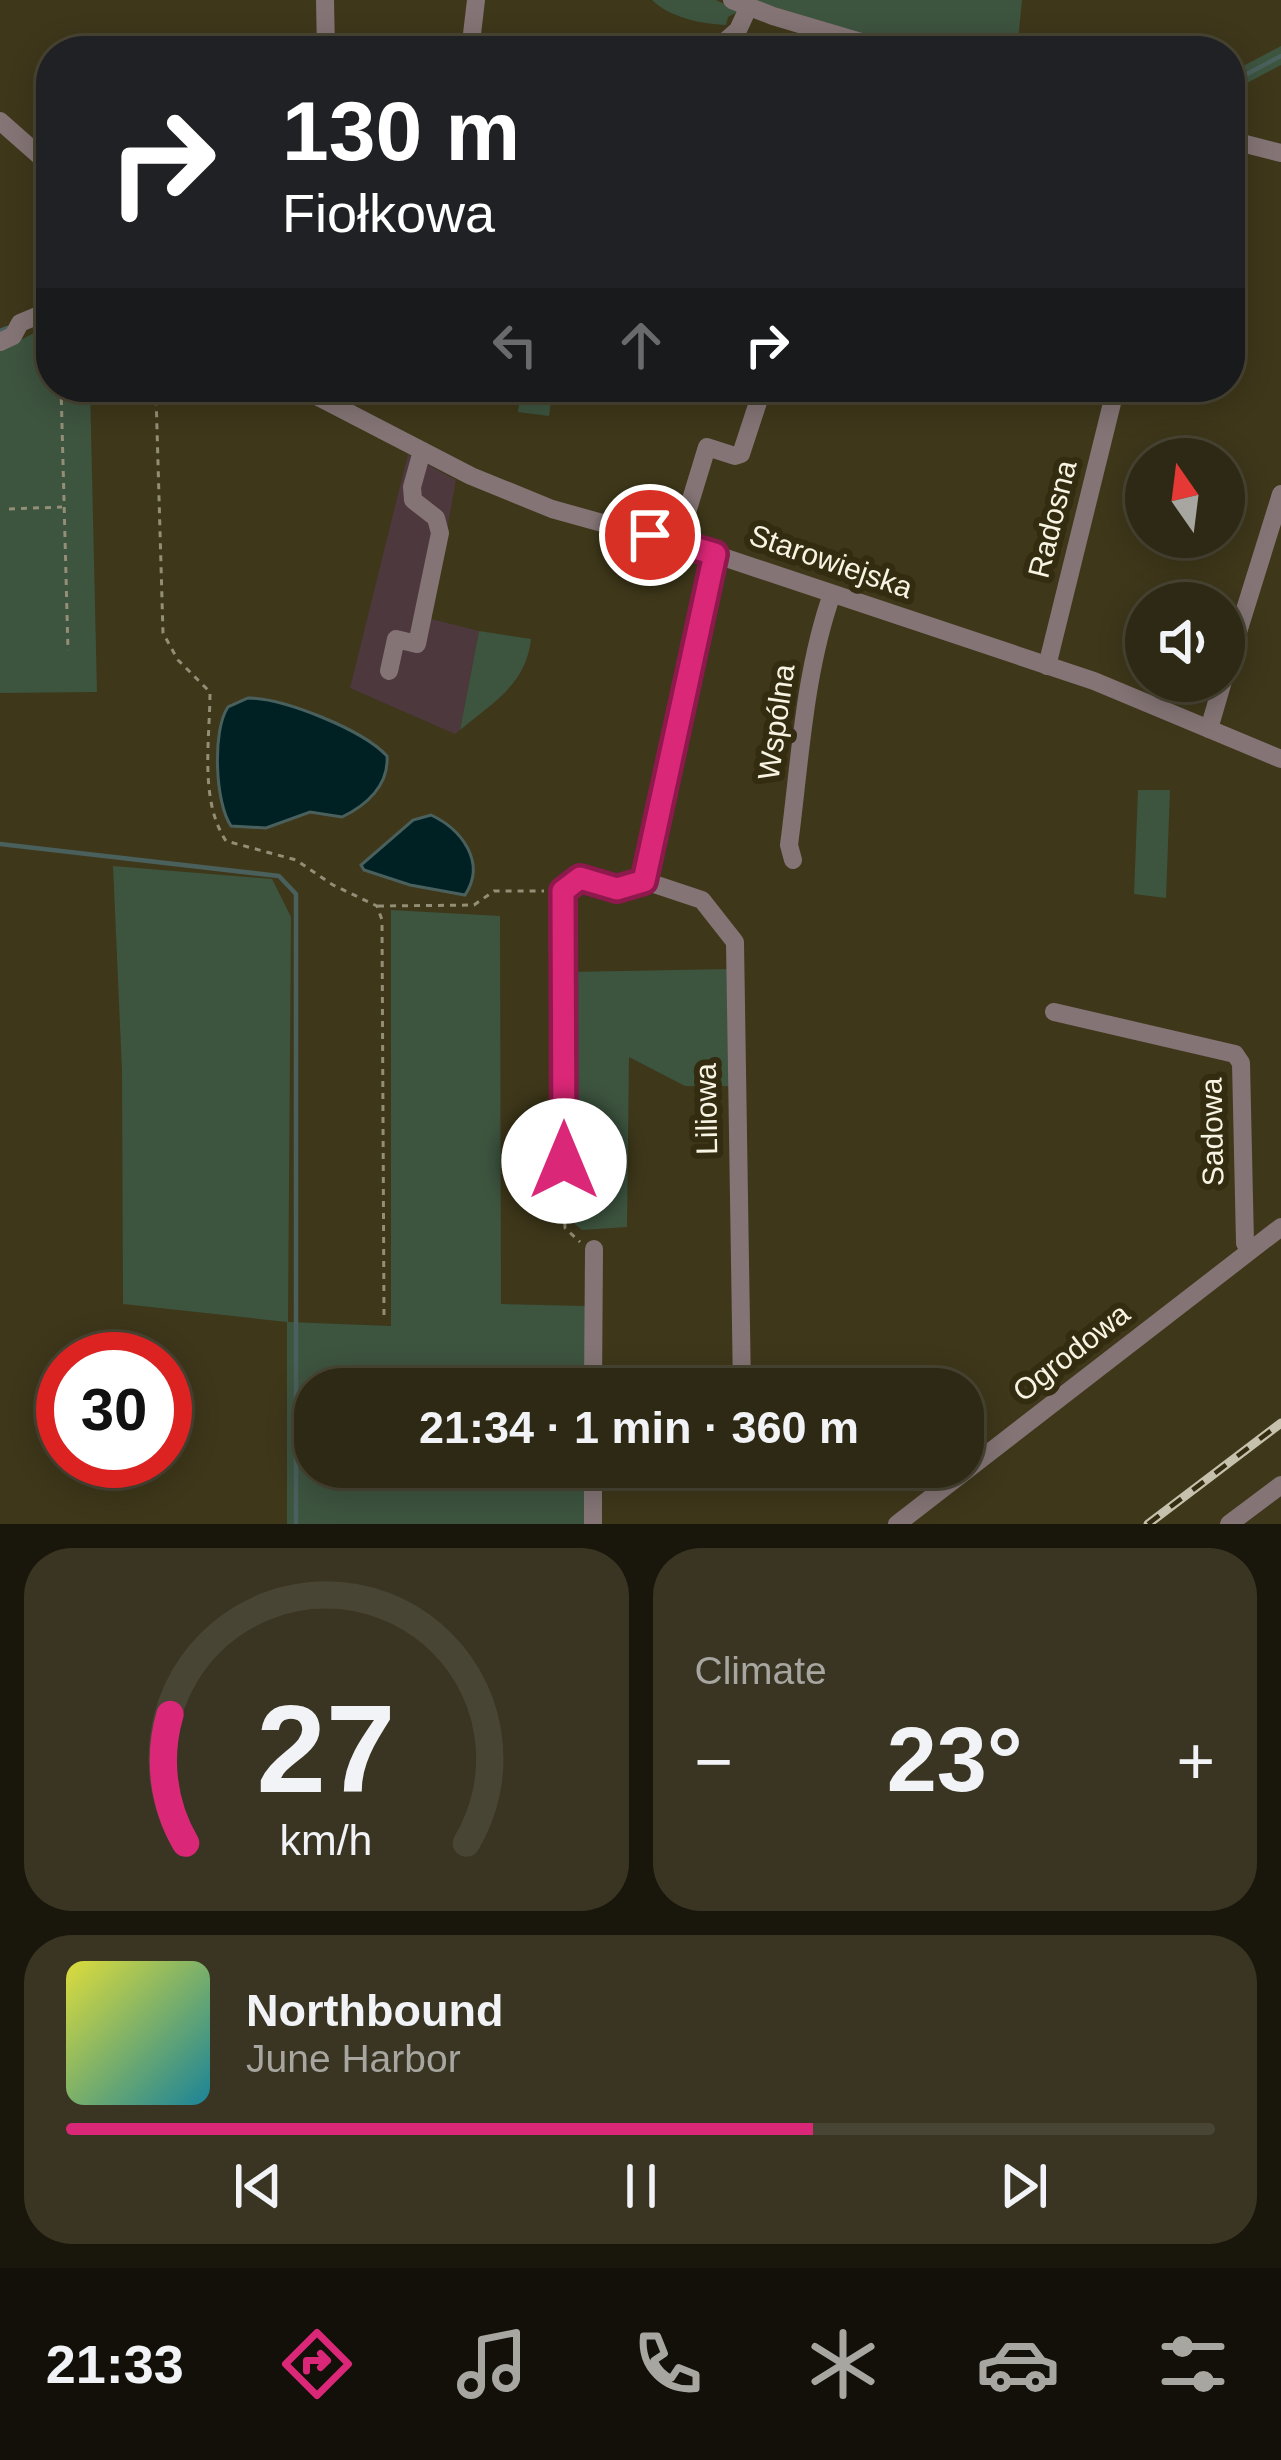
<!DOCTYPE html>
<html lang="en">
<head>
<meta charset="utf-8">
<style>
  body { margin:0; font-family:Arial,sans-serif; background:#3a3522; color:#f1f3f6; height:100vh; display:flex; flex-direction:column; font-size:45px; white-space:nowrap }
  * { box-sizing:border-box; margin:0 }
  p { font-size:39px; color:#a7a6a0 }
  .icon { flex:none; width:66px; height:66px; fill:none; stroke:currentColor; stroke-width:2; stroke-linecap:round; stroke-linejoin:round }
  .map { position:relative; height:1524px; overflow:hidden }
  .sheet { display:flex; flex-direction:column; gap:24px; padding:24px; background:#19170b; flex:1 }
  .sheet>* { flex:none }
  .hud { position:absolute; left:36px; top:36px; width:1209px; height:366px; border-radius:48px; box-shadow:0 6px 30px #0003,0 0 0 3px #494534; background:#202124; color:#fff; overflow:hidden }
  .needle { width:78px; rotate:346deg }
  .controls { position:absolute; left:1125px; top:438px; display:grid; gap:24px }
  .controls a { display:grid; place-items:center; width:120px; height:120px; border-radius:50%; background:#2e2914; box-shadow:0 6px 30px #0003,0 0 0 3px #494534; font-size:60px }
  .speed { position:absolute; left:36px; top:1332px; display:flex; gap:24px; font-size:60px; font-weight:700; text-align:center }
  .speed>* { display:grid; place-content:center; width:156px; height:156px; border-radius:50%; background:#2e2914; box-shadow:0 6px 30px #0003,0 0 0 3px #494534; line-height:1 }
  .speed .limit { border:18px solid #d22; background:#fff; color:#111 }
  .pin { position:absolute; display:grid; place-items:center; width:102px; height:102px; color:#fff; margin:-51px; border:6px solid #fff; border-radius:50%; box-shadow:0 3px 12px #0007 }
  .me { position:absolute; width:132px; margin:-66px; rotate:0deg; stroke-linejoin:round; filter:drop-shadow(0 0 9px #0008) }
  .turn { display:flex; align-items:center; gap:42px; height:252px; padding:0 48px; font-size:54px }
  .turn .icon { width:156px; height:156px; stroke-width:2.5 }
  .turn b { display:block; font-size:84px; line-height:102px }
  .lanes { display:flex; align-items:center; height:114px; padding:0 48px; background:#0003; justify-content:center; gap:60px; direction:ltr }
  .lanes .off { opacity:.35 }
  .big { font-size:90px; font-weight:800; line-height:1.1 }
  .sheet .tile { flex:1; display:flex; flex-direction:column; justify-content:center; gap:18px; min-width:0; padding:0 42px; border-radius:48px; background:#3a3522 }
  .sheet .dial { align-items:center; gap:0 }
  .dial svg { height:312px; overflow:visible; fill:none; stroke:#494534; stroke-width:7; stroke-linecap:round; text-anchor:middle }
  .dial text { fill:#f1f3f6; stroke:none }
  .song { display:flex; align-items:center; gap:36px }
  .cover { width:144px; height:144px; border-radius:18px; background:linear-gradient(135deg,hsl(60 70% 55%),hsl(190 70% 35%)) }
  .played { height:12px; border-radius:6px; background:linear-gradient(90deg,#db2777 65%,#494534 65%) }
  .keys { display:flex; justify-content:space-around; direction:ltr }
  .heat { display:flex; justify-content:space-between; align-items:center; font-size:66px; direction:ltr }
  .sheet .tiles { flex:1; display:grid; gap:24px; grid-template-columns:1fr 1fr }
  .tile:last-child { grid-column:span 2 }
  .trip { position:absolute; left:294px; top:1368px; width:690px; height:120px; border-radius:48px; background:#2e2914; box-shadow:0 6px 30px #0003,0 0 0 3px #494534; font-weight:800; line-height:120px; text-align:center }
  .tab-bar { display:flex; height:192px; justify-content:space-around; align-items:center; background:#121008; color:#a7a6a0 }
  .tab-bar .icon { width:84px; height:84px }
  .tab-bar .on { color:#db2777 }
  .tab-bar b { font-size:54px; color:#f1f3f6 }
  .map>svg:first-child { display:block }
</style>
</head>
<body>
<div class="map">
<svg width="1281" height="1524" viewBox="0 0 1281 1524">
  <rect width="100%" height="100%" fill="#3e371a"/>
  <polygon fill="#4c383d" points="408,454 456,480 431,619 479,631 460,730 455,734 350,688"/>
  <g fill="#3d543f">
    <path d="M652,0H716L739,11L728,17L726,25C701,24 669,17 652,0Z"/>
    <polygon points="752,0 1022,0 1017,51 918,51"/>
    <polygon points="1281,46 1281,65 1230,92 1230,73"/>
    <polygon points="51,324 51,387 90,387 97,692 0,693 0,351"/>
    <polygon points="521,387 553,387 549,416 518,412"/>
    <path d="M479,631L531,639C526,685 493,702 460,730Z"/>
    <polygon points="1138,790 1170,790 1166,898 1134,894"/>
    <polygon points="113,866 272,879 291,917 288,1322 391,1326 391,910 500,916 501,1304 586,1306 586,1389 315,1389 315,1467 587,1467 587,1524 287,1524 287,1322 123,1304 122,1071"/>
    <polygon points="728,969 729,1086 685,1086 629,1057 627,1227 582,1230 571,1221 570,972"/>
  </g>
  <g fill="#002124" stroke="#4a605d" stroke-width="3">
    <path d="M248,698C284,698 363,730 387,756C389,785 367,805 342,817L310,812L266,828L231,826C215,803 212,730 228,707Z"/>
    <path d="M431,815C461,829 487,862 465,895L410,885L364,870L361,865L413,820Z"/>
  </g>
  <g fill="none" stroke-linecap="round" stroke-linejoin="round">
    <g stroke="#4a605d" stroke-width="4.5">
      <polyline points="1230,83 1281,56"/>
      <polyline points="0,331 7,328"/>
      <polyline points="0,844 279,876 296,894 296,1524"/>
    </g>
    <g stroke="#938e76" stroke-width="3" stroke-dasharray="6 6" stroke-linecap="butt">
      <polyline points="61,387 68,651"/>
      <path d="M138,387L156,395L163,633L178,660L210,692C210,739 199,800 226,841L296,860L333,885L377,906L382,920L384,1316"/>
      <polyline points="9,509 62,507"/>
      <polyline points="378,906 474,905 494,891 544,891"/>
      <polyline points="564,1175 565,1228 580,1242"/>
    </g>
    <g stroke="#847475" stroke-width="18">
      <polyline points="325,0 326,51"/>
      <polyline points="732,0 773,16 891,51"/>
      <polyline points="470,51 476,0"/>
      <polyline points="714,51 738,30 749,6"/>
      <polyline points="0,121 51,166"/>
      <polyline points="1230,140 1281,153"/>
      <polyline points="0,342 13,336 20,323 51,310"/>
      <polyline points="299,387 471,476 552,509 714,554 1094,681 1281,759"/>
      <polyline points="678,542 707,447 735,456 741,454 763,387"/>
      <polyline points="1047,666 1116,387"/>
      <polyline points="389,671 396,639 417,644 440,533 436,518 413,500 412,487 422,451"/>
      <polyline points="1224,677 1281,494"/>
      <polyline points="1209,729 1223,681"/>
      <path d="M793,860L789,845C800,762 804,673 832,594"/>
      <polyline points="645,881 702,900 735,942 742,1389"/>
      <polyline points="1054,1012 1235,1054 1241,1063 1245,1243 1250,1250"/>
      <polyline points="564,1161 563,891 580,878 617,889 645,881 714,554"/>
      <polyline points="593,1389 594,1249"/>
      <polyline points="593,1524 593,1467"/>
      <polyline points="897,1524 1281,1227"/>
      <polyline points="1229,1524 1281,1485"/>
    </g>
    <g stroke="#c6c1ad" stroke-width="9">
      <polyline id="rail" points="1148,1524 1281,1423"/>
    </g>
    <use href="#rail" stroke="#342c10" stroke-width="4.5" stroke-dasharray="14" stroke-linecap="butt"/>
  </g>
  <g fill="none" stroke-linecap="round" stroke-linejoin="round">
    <g stroke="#8e194d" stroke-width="30">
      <polyline id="route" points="564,1161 563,891 580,878 617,889 644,881 715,554 650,535"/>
    </g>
    <use href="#route" stroke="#db2777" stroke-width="21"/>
  </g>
  <g text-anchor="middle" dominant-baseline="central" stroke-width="12" stroke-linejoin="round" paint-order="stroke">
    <g font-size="30" fill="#f8f4e3" stroke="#342c10">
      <text transform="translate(1052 519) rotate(-76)">Radosna</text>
      <text transform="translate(831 561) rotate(19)">Starowiejska</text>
      <text transform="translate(776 722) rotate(-82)">Wspólna</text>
      <text transform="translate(706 1109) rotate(-91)">Liliowa</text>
      <text transform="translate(1212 1132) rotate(-91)">Sadowa</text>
      <text transform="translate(1071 1352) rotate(-38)">Ogrodowa</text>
    </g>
  </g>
</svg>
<div class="controls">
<a><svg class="needle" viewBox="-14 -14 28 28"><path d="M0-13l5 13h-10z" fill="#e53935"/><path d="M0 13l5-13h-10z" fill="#a7a6a0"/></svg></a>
<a><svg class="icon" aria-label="sound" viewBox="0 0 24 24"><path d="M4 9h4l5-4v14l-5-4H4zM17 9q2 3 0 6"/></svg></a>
</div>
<div class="speed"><div class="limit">30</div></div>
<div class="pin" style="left:650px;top:535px;background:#d93025"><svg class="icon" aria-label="arrive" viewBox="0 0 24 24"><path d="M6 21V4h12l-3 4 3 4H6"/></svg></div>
<svg class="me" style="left:564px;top:1161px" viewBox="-20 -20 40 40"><circle r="19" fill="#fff"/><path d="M0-13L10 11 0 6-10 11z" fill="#db2777"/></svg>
<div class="trip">21:34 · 1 min · 360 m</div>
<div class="hud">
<div class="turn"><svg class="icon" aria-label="right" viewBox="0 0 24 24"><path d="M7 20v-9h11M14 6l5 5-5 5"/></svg><div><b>130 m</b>Fiołkowa</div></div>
<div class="lanes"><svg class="icon off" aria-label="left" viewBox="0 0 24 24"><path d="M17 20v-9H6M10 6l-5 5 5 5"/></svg><svg class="icon off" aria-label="ahead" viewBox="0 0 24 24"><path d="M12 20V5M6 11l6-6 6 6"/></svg><svg class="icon" aria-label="right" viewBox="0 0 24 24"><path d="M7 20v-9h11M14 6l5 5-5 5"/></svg></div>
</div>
</div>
<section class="sheet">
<div class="tiles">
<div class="tile dial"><svg viewBox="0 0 100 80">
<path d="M14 69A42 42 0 1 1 86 69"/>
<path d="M14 69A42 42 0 0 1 10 36" stroke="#db2777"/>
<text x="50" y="56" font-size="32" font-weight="700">27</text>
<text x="50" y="72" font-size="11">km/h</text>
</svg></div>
<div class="tile"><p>Climate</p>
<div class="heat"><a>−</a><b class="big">23°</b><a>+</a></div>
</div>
<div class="tile">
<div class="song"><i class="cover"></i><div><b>Northbound</b><p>June Harbor</p></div></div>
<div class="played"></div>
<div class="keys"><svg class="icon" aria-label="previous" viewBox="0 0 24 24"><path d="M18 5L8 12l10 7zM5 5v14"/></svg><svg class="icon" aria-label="pause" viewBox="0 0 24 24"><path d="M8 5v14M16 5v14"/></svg><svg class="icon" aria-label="next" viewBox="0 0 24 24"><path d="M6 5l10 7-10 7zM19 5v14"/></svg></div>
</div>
</div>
</section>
<nav class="tab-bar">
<b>21:33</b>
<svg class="icon on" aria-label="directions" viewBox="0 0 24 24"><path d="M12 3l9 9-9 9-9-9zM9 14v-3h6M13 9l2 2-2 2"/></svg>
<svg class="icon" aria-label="music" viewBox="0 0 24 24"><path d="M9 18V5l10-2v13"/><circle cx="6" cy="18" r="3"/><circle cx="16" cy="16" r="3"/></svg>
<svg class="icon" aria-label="phone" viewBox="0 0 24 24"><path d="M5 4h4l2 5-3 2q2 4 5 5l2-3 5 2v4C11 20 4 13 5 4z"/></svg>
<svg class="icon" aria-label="climate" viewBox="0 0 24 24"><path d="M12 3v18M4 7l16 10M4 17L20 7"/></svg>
<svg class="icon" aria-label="car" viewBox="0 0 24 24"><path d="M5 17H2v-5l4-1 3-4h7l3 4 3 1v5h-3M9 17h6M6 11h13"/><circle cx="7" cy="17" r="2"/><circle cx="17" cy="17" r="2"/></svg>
<svg class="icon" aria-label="filters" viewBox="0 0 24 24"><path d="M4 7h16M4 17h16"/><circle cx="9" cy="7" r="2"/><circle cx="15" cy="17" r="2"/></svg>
</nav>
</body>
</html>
